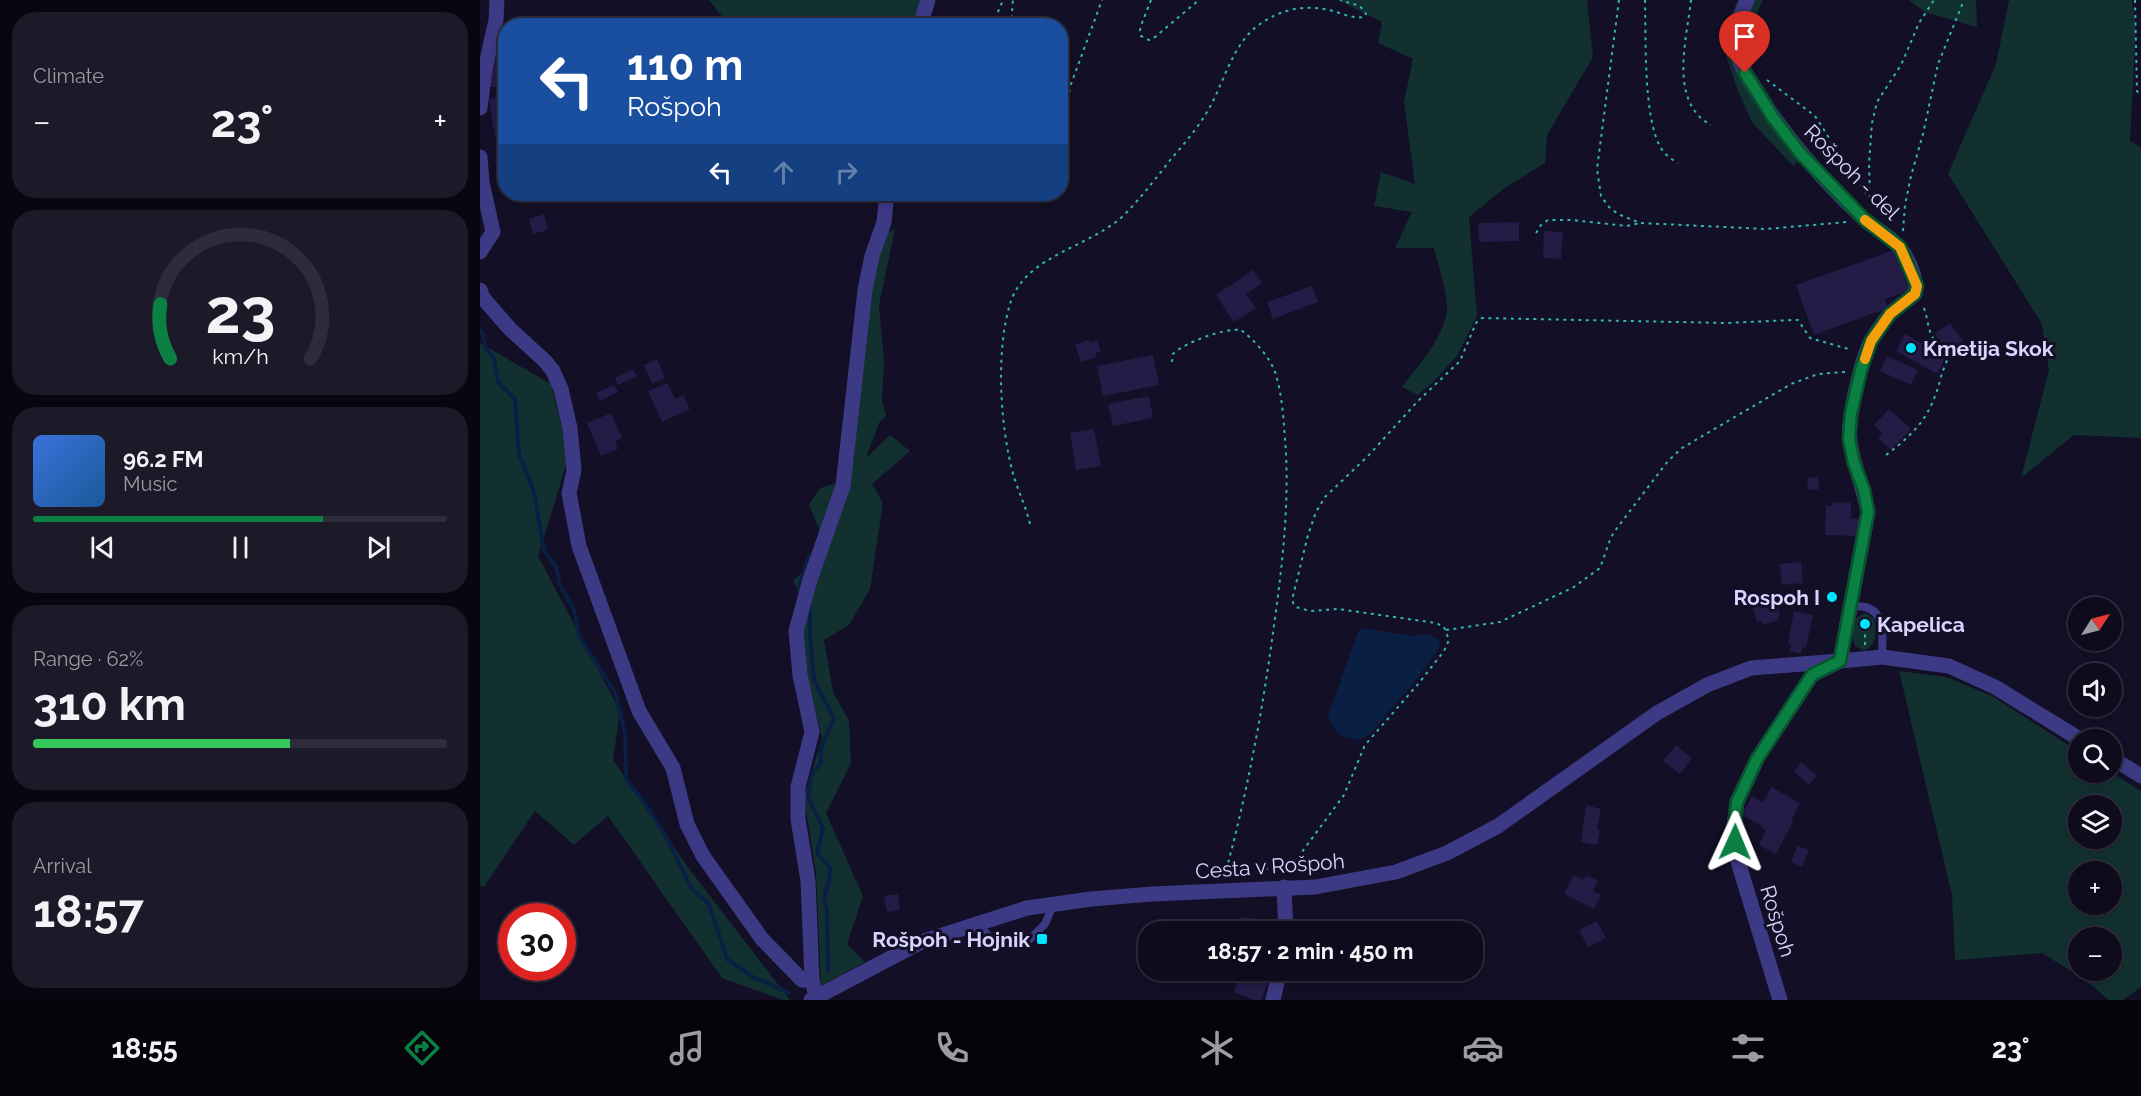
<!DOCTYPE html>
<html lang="en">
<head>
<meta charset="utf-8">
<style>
  body { margin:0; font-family:Raleway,sans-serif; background:#1c1929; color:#f1f3f6; height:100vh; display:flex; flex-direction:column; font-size:22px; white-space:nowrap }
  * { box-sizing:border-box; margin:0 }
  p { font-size:20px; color:#9b9ba3 }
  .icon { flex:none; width:33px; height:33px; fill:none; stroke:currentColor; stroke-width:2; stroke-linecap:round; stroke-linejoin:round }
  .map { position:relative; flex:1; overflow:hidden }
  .drawer { display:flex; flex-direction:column; gap:12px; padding:12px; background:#08060f; width:480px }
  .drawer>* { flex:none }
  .top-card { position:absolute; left:18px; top:18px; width:570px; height:183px; border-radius:24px; box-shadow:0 3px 9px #0003,0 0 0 2px #2e2b3b; background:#1a4fa0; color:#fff; overflow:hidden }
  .needle { width:39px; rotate:54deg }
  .tools { position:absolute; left:1588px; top:597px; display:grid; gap:12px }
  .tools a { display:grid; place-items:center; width:54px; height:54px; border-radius:50%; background:#0e0b1c; box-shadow:0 3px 9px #0003,0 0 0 2px #2e2b3b; font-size:30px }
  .speed { position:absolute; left:18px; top:903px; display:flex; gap:12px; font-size:30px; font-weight:700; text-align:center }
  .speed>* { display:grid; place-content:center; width:78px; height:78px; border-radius:50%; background:#0e0b1c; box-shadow:0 3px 9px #0003,0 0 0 2px #2e2b3b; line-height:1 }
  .speed .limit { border:9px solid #d22; background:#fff; color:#111 }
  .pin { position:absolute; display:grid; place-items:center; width:51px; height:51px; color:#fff; margin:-62px -26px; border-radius:50% 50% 50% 0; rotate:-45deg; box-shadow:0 0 6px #0007 }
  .pin .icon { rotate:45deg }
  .me { position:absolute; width:66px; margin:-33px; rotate:1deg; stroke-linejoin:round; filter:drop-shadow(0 0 4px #0008) }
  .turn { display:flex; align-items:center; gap:21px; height:126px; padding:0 30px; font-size:27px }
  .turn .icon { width:78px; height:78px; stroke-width:2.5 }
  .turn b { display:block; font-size:42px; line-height:51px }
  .lanes { display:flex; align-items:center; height:57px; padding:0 30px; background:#0003; justify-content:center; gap:30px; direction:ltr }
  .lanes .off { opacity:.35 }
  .big { font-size:45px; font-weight:700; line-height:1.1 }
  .drawer .widget { flex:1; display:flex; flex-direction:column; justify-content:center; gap:9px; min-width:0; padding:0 21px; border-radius:24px; background:#1c1929 }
  .drawer .dial { align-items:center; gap:0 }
  .dial svg { height:156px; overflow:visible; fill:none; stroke:#2e2b3b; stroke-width:7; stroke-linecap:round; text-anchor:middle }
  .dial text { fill:#f1f3f6; stroke:none }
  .song { display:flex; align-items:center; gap:18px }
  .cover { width:72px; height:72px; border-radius:9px; background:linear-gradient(135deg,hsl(220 70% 55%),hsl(210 70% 35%)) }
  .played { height:6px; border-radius:3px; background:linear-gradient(90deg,#0b8043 70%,#2e2b3b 70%) }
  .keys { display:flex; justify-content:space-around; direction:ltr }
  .heat { display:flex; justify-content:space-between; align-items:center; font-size:33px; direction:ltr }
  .charge { height:9px; border-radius:4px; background:linear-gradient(90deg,#34c759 62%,#2e2b3b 0) }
  .trip { position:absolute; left:658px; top:921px; width:345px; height:60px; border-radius:24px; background:#0e0b1c; box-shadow:0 3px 9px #0003,0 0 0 2px #2e2b3b; font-weight:700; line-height:60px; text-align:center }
  .dock { display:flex; height:96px; justify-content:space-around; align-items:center; background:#06040b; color:#9b9ba3 }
  .dock .icon { width:42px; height:42px }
  .dock .on { color:#0b8043 }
  .dock b { font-size:27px; color:#f1f3f6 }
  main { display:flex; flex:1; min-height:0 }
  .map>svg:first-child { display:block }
</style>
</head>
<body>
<main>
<section class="drawer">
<div class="widget"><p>Climate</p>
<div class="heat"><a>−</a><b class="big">23°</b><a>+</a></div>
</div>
<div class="widget dial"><svg viewBox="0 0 100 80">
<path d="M14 69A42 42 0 1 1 86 69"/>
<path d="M14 69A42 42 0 0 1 9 41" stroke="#0b8043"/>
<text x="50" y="56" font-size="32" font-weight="700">23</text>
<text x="50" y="72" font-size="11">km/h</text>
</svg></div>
<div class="widget">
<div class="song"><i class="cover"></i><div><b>96.2 FM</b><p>Music</p></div></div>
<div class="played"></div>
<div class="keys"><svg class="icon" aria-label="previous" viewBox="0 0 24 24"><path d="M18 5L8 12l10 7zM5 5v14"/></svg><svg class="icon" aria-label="pause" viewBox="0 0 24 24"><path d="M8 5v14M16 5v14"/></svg><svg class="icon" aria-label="next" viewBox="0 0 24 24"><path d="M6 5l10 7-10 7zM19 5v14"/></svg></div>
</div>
<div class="widget"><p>Range · 62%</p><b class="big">310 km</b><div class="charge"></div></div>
<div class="widget"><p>Arrival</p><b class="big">18:57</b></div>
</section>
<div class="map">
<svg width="1661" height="1000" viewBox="0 0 1661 1000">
  <rect width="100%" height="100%" fill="#130f26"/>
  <g fill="#12302f" fill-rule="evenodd">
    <polygon points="229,0 444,0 437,26 249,25"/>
    <path d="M858,0H1107L1113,57L1067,135L1065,163L1026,187L989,217L997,316L977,356L952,383L938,395L922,387C939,364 966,336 967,307C967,290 958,265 954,248H915L932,212L894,206L901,172L935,184L924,102L933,59L898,43L902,22Z"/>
    <polygon points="1258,0 1283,0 1279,8 1271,41 1269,64 1293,101 1292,118 1322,158 1313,166 1272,122 1258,91 1246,56 1250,17"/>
    <polygon points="1429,0 1496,0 1497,27 1445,12"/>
    <polygon points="1529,0 1652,0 1656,29 1650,141 1661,147 1661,438 1594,435 1541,478 1569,370 1562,324 1468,174 1516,64"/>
    <polygon points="415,229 399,305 404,362 402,400 406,416 399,423 386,458 410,435 430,451 392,484 403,503 390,589 369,625 344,640 353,692 369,721 371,763 346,813 383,896 367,944 385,962 341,986 336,873 324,797 342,738 328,681 321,626 327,610 313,581 348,550 329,505 340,488 367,480 385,317 403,234"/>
    <polygon points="0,343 71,384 89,456 58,556 140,711 133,760 210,870 310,1000 303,1000 242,978 128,816 94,845 55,811 4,887 0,886"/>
    <path d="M1386,613L1394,619C1398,632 1396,645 1384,651L1375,646L1371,633L1377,617Z"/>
    <path d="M1419,671L1466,677L1512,696L1599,752V772L1632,773L1661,791V987L1643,1000H1629L1605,980L1562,953L1475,960L1472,895ZM1599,806H1632V838H1599ZM1599,872H1632V904H1599ZM1599,938H1632V970H1599Z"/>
  </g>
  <path fill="#0a1f44" d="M882,628L931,636L948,634L958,639L960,647L932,685L890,734L880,740C861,737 855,735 848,716L878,632Z"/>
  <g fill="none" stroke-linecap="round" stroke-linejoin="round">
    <g stroke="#0a1f44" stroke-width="4">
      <polyline points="0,331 2,332 6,348 14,358 18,382 35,399 39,454 54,492 64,550 76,567 80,585 94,609 99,636 136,694 145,734 146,779 164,802 187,838 211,888 229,904 247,959 273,977 309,993"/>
      <polyline points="319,587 329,556"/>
      <polyline points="330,606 330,636 334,680 354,718 341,749 341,763 332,773 328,797 343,828 337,853 350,868 349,882 344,897 347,912 348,971"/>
    </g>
  </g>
  <g fill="#241b47">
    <polygon points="10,59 26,60 26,87 9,87"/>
    <polygon points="25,96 26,136 15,138 9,99"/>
    <polygon points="64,214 68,230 53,234 49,219"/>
    <polygon points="1039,222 1039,241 999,242 998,223"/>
    <polygon points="1064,231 1083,232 1081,259 1063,258"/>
    <polygon points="1414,250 1429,291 1405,299 1408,308 1334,335 1316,285"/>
    <polygon points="773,270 782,283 766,294 776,308 754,322 736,295"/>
    <polygon points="832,286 838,302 793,319 787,302"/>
    <polygon points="1470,323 1488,348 1473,359 1455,334"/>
    <polygon points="1425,334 1466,357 1457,374 1416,351"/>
    <polygon points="609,340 610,342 617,340 621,351 615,354 616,357 601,362 595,345"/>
    <polygon points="673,355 679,385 623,396 617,366"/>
    <polygon points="1407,356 1438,370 1431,385 1400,371"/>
    <polygon points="177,359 185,378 172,384 164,365"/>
    <polygon points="153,369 157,376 138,385 135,378"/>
    <polygon points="187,383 195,399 203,395 210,409 182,422 168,391"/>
    <polygon points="134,385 138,392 120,401 116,393"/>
    <polygon points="669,396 673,418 633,426 628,404"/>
    <polygon points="1409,409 1431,429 1411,450 1398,438 1403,433 1394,425"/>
    <polygon points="131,413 142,438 135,441 138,449 121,456 107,423"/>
    <polygon points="614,429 621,466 596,470 590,433"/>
    <polygon points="1338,477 1339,489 1328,490 1327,478"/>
    <polygon points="1353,502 1371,503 1371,518 1381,519 1380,536 1345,535 1346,506 1353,506"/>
    <polygon points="1321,562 1323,583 1302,585 1300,564"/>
    <polygon points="1294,595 1300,615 1298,616 1299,620 1283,625 1282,621 1277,622 1271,602"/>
    <polygon points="1314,611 1333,615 1326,648 1322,647 1321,654 1309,651 1311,645 1308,644"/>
    <polygon points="1196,745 1212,758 1200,774 1183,761"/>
    <polygon points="1321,762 1337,776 1329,785 1314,771"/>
    <polygon points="1291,787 1320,803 1311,821 1313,822 1296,854 1279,845 1286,830 1281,828 1282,826 1262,815 1272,796 1283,802"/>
    <polygon points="1106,805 1121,809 1117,829 1120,829 1117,845 1101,842"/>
    <polygon points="1317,846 1329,850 1322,867 1311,862"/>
    <polygon points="1094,875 1104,880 1106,875 1118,881 1113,891 1121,895 1114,909 1084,894"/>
    <polygon points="418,894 420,910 407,912 404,896"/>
    <polygon points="761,917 802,921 801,932 760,932"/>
    <polygon points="1117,921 1126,938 1108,947 1099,930"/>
    <polygon points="761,970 787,970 785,976 790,978 781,1000 774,1000 754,992"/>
  </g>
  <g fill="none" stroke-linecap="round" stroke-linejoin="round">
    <g stroke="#2fb8b0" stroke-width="2" stroke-dasharray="3 4.5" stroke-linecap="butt">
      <polyline points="671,0 662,23 660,30 661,36 669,40 675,37 719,0"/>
      <polyline points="1139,0 1117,169 1121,196 1129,207 1138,214 1160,223 1286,229 1367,222"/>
      <path d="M1165,0C1166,35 1163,119 1181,148C1185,155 1191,159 1198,163"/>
      <path d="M1211,0C1207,38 1188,102 1231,125"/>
      <polyline points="1655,0 1657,91 1661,96"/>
      <polyline points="512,26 523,0"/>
      <polyline points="531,26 533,0"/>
      <polyline points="1287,80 1335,116 1367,166 1402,215"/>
      <polyline points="580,128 585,120 590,87 622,0"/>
      <polyline points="1390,198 1389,163 1392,123 1397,102 1421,65 1439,23 1454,0"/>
      <polyline points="1423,231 1425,205 1431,176 1443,134 1458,64 1484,0"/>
      <polyline points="1056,233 1061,225 1068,220 1092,220 1147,226 1160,223"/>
      <path d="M692,362L693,354C703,343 747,327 761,330C774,340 789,356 795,372C803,396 804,427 806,453C809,518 800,583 791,647C780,725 765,802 744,878"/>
      <path d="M1406,455C1439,430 1452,414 1462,373C1464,368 1468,360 1468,355C1467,348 1457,343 1453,338C1447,328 1448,316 1443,306"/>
      <path d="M550,524C546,507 539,493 534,477C520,429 515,349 531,301C548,253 614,247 647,212C663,195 677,177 691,159C704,144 717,129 727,112C744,84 752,43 780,24C803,8 827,4 853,11C863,14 874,19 884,17L886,14L880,6L860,0"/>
      <polyline points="1385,627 1385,645"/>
      <polyline points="966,630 1020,622 1094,587 1120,568 1131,537 1137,528 1188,461 1202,448 1311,384 1338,374 1365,372"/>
      <polyline points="780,875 785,869 809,867 816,860 864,795 885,745 939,683 964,651 969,640 964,627 956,623 858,609 830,611 816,607 813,603 813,596 828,535 836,512 845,497 888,456 938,401 980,361 996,323 1002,318 1246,323 1312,320 1318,320 1330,338 1372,350"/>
    </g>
    <g stroke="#3d3a85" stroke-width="8">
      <path d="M1370,606C1375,606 1381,606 1385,607C1407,612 1402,641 1402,657"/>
      <path d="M499,924C513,946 520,944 545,944L565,924L573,905"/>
    </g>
    <g stroke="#3d3a85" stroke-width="15">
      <path d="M1267,0C1259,18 1254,37 1259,58C1262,71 1271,82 1278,94C1308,140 1344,182 1384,219C1395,229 1411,236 1420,248C1429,260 1438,280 1435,294C1427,301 1417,307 1410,314C1403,322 1396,333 1391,341C1381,361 1367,419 1370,441C1373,465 1384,488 1388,512L1360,661"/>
      <polyline points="440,26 448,0"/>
      <polyline points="0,108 5,69 16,20 17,0"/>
      <polyline points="0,157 2,182 13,232 0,252"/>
      <polyline points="0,290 3,298 30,329 65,361 73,371 81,389 90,428 94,470 89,493 99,546 159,711 193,768 207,824 223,856 282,939 322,980 332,980 336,996"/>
      <polyline points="1632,758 1661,776"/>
      <polyline points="804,887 806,932"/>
      <polyline points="332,980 328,881 318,819 318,787 332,732 320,675 316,631 330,580 363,486 385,290 392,256 404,222 407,194"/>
      <polyline points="793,1000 800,970"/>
      <polyline points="1300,1000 1257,858 1254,826 1257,802 1277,759 1332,675 1360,661 1402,657 1469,666 1515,687 1601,740"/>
    </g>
    <polyline stroke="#3d3a85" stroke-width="15" points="331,1000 441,942 547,908 611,899 672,894 835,887 916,872 967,853 1018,826 1177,713 1227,685 1271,668 1360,661"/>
  </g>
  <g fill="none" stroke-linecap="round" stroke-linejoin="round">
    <g stroke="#07532c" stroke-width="15">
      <polyline id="route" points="1255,842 1254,826 1257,802 1277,759 1332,675 1360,661 1388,512 1384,490 1374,463 1369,439 1371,413 1381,370 1391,341 1410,314 1435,294 1437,286 1420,247 1384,219 1320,153 1294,119 1265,73"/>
    </g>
    <use href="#route" stroke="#0b8043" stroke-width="10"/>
    <polyline stroke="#f59e0b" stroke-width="10" points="1385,359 1391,341 1410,314 1435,294 1437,286 1420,247 1385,220"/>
  </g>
  <g fill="#00e5ff" stroke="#130f26" stroke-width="2">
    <circle cx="1431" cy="348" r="6"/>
    <circle cx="1352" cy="597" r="6"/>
    <circle cx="1385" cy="624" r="6"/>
    <rect x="556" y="933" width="12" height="12" rx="3"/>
  </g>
  <g text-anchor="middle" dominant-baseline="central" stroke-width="6" stroke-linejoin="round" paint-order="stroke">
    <g font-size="21" fill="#d9d4ff" stroke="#130f26">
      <text transform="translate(1372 172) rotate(45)">Rošpoh - del</text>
      <text transform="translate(790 866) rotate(-4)">Cesta v Rošpoh</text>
      <text transform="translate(1298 921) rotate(73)">Rošpoh</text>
    </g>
    <g font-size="21" font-weight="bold" fill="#d9d4ff" stroke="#130f26" text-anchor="start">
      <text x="1443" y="348">Kmetija Skok</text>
      <text x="1340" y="597" text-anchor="end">Rospoh I</text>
      <text x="1397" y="624">Kapelica</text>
      <text x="550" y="939" text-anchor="end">Rošpoh - Hojnik</text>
    </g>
  </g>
</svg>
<div class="tools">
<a><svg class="needle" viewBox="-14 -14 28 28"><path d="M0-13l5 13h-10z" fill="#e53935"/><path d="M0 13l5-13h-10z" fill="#9b9ba3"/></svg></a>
<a><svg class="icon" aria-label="sound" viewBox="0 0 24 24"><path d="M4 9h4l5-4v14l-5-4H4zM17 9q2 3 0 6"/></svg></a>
<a><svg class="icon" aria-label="search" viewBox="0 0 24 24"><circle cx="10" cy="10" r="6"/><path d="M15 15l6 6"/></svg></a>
<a><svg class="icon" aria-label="layers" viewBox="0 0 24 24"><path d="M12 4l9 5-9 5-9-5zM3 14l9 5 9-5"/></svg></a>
<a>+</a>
<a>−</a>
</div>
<div class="speed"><div class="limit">30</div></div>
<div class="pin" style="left:1265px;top:73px;background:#d93025"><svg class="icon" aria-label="arrive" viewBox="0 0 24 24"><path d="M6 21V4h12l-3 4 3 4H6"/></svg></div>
<svg class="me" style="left:1255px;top:842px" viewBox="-20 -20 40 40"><path d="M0-17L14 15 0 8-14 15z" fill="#0b8043" stroke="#fff" stroke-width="4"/></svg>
<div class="trip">18:57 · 2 min · 450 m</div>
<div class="top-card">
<div class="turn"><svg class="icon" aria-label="left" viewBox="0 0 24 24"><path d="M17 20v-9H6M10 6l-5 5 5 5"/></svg><div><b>110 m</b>Rošpoh</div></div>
<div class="lanes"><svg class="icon" aria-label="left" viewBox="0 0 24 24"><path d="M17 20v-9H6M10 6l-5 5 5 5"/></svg><svg class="icon off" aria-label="ahead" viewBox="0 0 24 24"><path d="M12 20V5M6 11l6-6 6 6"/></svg><svg class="icon off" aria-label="right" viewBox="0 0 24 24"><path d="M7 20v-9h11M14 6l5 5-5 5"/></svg></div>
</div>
</div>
</main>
<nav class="dock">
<b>18:55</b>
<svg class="icon on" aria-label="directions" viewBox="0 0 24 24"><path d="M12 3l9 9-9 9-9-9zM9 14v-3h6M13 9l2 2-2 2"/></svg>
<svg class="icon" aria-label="music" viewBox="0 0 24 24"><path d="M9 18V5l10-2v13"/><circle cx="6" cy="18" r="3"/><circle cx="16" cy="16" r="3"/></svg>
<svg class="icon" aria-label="phone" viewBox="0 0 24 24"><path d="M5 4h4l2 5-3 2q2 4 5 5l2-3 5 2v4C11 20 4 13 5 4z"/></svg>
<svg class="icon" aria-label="climate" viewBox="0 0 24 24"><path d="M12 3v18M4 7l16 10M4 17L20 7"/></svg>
<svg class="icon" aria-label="car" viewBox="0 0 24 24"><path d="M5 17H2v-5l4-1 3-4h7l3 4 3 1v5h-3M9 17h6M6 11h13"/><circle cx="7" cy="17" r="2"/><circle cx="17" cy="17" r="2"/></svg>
<svg class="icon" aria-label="filters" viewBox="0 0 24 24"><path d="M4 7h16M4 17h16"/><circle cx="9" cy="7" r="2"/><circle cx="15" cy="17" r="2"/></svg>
<b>23°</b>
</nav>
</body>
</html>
